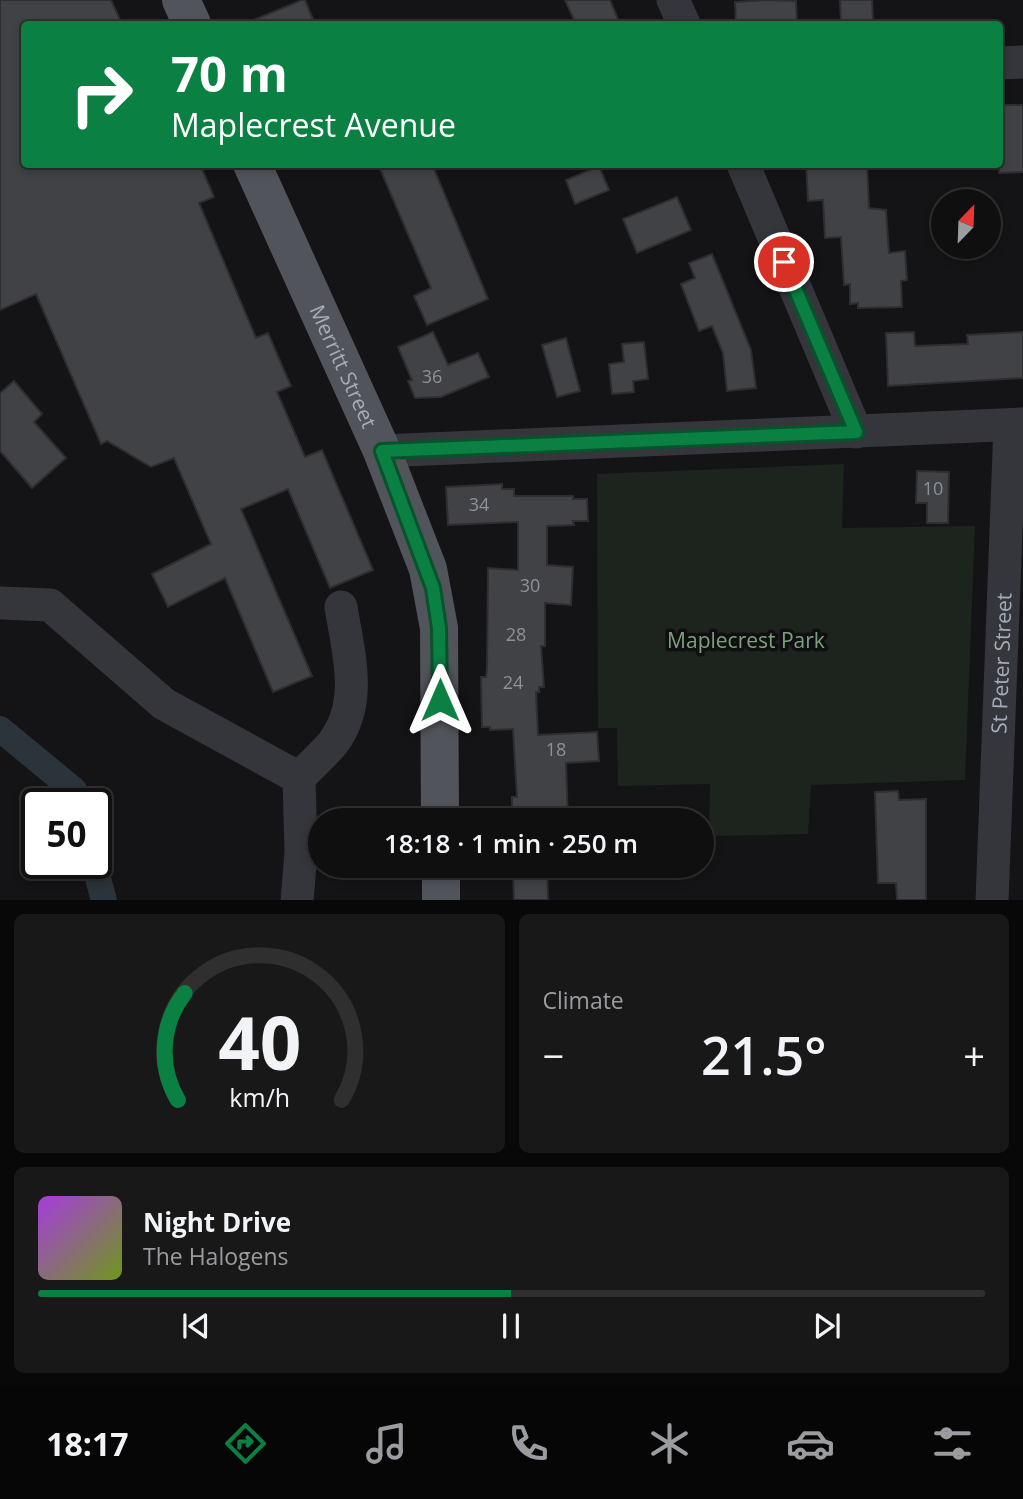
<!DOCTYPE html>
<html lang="en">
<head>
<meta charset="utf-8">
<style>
  body { margin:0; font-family:"Open Sans",sans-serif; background:#181819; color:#f1f3f6; height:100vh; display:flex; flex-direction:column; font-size:26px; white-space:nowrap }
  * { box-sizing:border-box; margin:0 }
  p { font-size:23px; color:#9b9c9f }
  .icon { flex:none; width:38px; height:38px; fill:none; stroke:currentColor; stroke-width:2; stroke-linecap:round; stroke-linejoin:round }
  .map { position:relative; height:900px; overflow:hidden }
  .sheet { display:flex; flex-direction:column; gap:14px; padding:14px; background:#080809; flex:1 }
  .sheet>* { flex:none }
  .top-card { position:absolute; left:21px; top:21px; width:982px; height:147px; border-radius:7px; box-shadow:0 4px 10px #0003,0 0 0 2px #2f2f30; background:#0b8043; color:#fff; overflow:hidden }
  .needle { width:46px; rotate:23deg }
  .controls { position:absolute; left:931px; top:189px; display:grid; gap:14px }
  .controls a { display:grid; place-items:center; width:70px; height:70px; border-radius:50%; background:#0f0f10; box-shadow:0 4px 10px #0003,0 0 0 2px #2f2f30; font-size:35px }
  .speed { position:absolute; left:21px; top:788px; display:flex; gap:14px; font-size:35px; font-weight:700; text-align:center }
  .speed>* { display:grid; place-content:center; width:91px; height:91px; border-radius:50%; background:#0f0f10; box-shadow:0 4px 10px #0003,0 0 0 2px #2f2f30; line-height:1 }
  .speed .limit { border:4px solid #111; border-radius:10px; background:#fff; color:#111 }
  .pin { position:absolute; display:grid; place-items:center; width:60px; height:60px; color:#fff; margin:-30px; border:4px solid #fff; border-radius:50%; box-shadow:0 2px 7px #0007 }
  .me { position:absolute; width:77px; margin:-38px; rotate:0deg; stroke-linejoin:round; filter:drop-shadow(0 0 5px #0008) }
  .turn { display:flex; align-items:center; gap:24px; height:147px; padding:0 35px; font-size:32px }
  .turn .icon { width:91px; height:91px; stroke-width:2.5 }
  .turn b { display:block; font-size:49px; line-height:60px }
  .big { font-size:52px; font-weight:600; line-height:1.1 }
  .sheet .card { flex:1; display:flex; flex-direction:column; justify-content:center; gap:10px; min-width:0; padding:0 24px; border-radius:10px; background:#181819 }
  .sheet .dial { align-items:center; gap:0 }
  .dial svg { height:182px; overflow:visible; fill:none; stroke:#2f2f30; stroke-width:7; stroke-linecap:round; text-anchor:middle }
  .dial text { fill:#f1f3f6; stroke:none }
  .song { display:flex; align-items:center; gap:21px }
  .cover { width:84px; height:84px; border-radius:10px; background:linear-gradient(135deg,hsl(280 70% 55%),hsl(80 70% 35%)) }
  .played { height:7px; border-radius:4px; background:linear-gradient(90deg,#0b8043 50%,#2f2f30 50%) }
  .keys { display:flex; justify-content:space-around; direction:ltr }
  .heat { display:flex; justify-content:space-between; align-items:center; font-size:38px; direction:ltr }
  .sheet .tiles { flex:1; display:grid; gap:14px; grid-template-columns:1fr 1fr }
  .card:last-child { grid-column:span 2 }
  .trip { position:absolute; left:308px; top:808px; width:406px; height:70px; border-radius:35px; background:#0f0f10; box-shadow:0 4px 10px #0003,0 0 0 2px #2f2f30; font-weight:600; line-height:70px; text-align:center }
  .tabs { display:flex; height:112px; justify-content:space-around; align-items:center; background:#060606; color:#9b9c9f }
  .tabs .icon { width:49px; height:49px }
  .tabs .selected { color:#0b8043 }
  .tabs b { font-size:32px; color:#f1f3f6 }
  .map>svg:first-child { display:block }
</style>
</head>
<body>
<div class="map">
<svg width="1023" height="901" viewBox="0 0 1023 901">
  <rect width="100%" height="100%" fill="#141416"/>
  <polygon fill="#1c241d" points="844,464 842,528 975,526 965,780 811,785 808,834 709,836 710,784 618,786 617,728 598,728 597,474"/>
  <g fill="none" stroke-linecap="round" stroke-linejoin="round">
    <g stroke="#2b343a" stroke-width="26">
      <polyline points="0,729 74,790 78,803"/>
      <polyline points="94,863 104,901"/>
    </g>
  </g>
  <g fill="#404246" stroke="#2e2e32" stroke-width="2">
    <polygon points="0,0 111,0 122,24 24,24 24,164 200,164 214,197 199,203 256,338 268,333 291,386 277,392 305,457 322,450 373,570 330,588 288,489 241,509 312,676 273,692 225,578 168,607 152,574 211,544 174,458 151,467 107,441 101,444 36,294 0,310"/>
    <polygon points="305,0 315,24 244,24 302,0"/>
    <polygon points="565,0 610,0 620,24 576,24"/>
    <polygon points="767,0 796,1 797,24 736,24 735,2"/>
    <polygon points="840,0 872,0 873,21 841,22"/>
    <polygon points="999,105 1023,105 1023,172 999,173"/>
    <polygon points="378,164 432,164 488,299 427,325 414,296 431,288"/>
    <polygon points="806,164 867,164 869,208 886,210 889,253 905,251 907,280 901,281 902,307 858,308 858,303 850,304 850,284 844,285 841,237 825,238 823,200 808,201"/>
    <polygon points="599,166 609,190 575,204 566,180"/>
    <polygon points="677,197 691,230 637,253 623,219"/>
    <polygon points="712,254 751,350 756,388 727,391 723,353 712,326 699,331 681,284 695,278 689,263"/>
    <polygon points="433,332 448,365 478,353 489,377 441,397 415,398 408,381 412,380 398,347"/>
    <polygon points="914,332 915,346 968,344 967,335 1023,332 1023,378 888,386 886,333"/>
    <polygon points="566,338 580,391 557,397 542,345"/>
    <polygon points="644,342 648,379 633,381 634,392 612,394 609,364 624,362 622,344"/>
    <polygon points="14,381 42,414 34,422 66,458 32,488 0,451 0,393"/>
    <polygon points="917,471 949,472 948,523 927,523 927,503 916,503"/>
    <polygon points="502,484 502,489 514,489 514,496 573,496 573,499 587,499 588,521 573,521 574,525 547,526 547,565 573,567 571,605 545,603 545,646 541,646 544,687 539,687 539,692 536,692 538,735 597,732 599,761 566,763 568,821 512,821 512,797 517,797 513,729 490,730 490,727 482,727 481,677 486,677 487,669 488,568 518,570 518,522 448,525 446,487"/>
    <polygon points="898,791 899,800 926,799 926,900 897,900 896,883 878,883 875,792"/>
    <polygon points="513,866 547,866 548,900 514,900"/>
  </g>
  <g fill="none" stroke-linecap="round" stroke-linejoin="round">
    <g stroke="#35363b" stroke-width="33">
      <polyline points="673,0 684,24"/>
      <polyline points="999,63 1023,62"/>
      <polyline points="743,164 856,432"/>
      <polyline points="382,451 1023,424"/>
      <polyline points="0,603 50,605 164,704 299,778 301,852 297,901"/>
      <path d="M299,778C310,766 323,755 333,743C364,702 348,652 341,607"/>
      <path id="s1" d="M992,901L1010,425"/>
    </g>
    <g stroke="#51545a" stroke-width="38">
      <polyline points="181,0 192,24"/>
      <path id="s2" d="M252,164L382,451L428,569L439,628L440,821"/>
      <polyline points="441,866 441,901"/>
    </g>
  </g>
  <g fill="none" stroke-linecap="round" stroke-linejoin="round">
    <g stroke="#07532c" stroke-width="18">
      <polyline id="route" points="440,700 439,628 433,588 382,451 856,432 784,262"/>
    </g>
    <use href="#route" stroke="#0b8043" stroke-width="12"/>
  </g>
  <g text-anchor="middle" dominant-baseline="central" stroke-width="7" stroke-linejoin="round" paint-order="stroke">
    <g font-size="18" fill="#8c929a">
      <text x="432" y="376">36</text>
      <text x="933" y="488">10</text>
      <text x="479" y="504">34</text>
      <text x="530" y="585">30</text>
      <text x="516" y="634">28</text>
      <text x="513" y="682">24</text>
      <text x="556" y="749">18</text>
    </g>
    <g font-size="21" fill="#a6acb6" stroke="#0f0f11">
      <text stroke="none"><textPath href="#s2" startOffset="222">Merritt Street</textPath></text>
      <text stroke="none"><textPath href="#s1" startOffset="238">St Peter Street</textPath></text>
    </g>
    <g font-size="21" fill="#7da17e" stroke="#0f0f11">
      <text x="746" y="640">Maplecrest Park</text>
    </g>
  </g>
</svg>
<div class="controls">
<a><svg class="needle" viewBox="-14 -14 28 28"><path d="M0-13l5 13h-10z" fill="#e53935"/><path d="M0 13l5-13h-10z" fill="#9b9c9f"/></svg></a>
</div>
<div class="speed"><div class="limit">50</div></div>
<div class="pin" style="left:784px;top:262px;background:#d93025"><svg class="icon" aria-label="arrive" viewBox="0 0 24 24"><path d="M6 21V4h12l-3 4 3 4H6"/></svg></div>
<svg class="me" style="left:440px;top:700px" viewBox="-20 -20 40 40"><path d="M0-17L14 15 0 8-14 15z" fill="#0b8043" stroke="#fff" stroke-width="4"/></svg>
<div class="trip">18:18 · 1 min · 250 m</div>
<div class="top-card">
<div class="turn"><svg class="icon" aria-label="right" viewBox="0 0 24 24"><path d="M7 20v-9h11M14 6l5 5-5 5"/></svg><div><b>70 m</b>Maplecrest Avenue</div></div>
</div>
</div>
<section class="sheet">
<div class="tiles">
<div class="card dial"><svg viewBox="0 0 100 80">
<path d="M14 69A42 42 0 1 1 86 69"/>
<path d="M14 69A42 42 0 0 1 17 22" stroke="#0b8043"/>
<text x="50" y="56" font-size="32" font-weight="700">40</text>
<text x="50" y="72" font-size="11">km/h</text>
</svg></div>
<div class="card"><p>Climate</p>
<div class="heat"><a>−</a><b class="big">21.5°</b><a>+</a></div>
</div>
<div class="card">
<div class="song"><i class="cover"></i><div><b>Night Drive</b><p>The Halogens</p></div></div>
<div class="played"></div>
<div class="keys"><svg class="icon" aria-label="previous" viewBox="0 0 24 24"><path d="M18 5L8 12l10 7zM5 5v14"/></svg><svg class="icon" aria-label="pause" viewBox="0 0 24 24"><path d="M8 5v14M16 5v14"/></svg><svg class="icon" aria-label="next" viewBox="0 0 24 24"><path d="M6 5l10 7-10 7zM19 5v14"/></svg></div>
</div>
</div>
</section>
<nav class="tabs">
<b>18:17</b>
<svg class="icon selected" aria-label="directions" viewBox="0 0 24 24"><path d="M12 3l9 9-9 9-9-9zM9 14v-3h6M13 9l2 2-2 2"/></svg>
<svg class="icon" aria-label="music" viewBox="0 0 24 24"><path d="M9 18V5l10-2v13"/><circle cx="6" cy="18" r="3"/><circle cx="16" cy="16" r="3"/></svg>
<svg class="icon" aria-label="phone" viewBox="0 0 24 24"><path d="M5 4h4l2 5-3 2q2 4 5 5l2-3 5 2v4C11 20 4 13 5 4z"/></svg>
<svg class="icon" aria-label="climate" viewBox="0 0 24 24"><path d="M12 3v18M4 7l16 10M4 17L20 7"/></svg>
<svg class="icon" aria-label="car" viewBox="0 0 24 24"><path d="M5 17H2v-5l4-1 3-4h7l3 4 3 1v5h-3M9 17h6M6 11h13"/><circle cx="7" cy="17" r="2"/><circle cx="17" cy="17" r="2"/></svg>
<svg class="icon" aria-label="filters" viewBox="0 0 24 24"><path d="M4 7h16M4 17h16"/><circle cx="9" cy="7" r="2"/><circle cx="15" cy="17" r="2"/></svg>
</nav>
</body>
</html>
